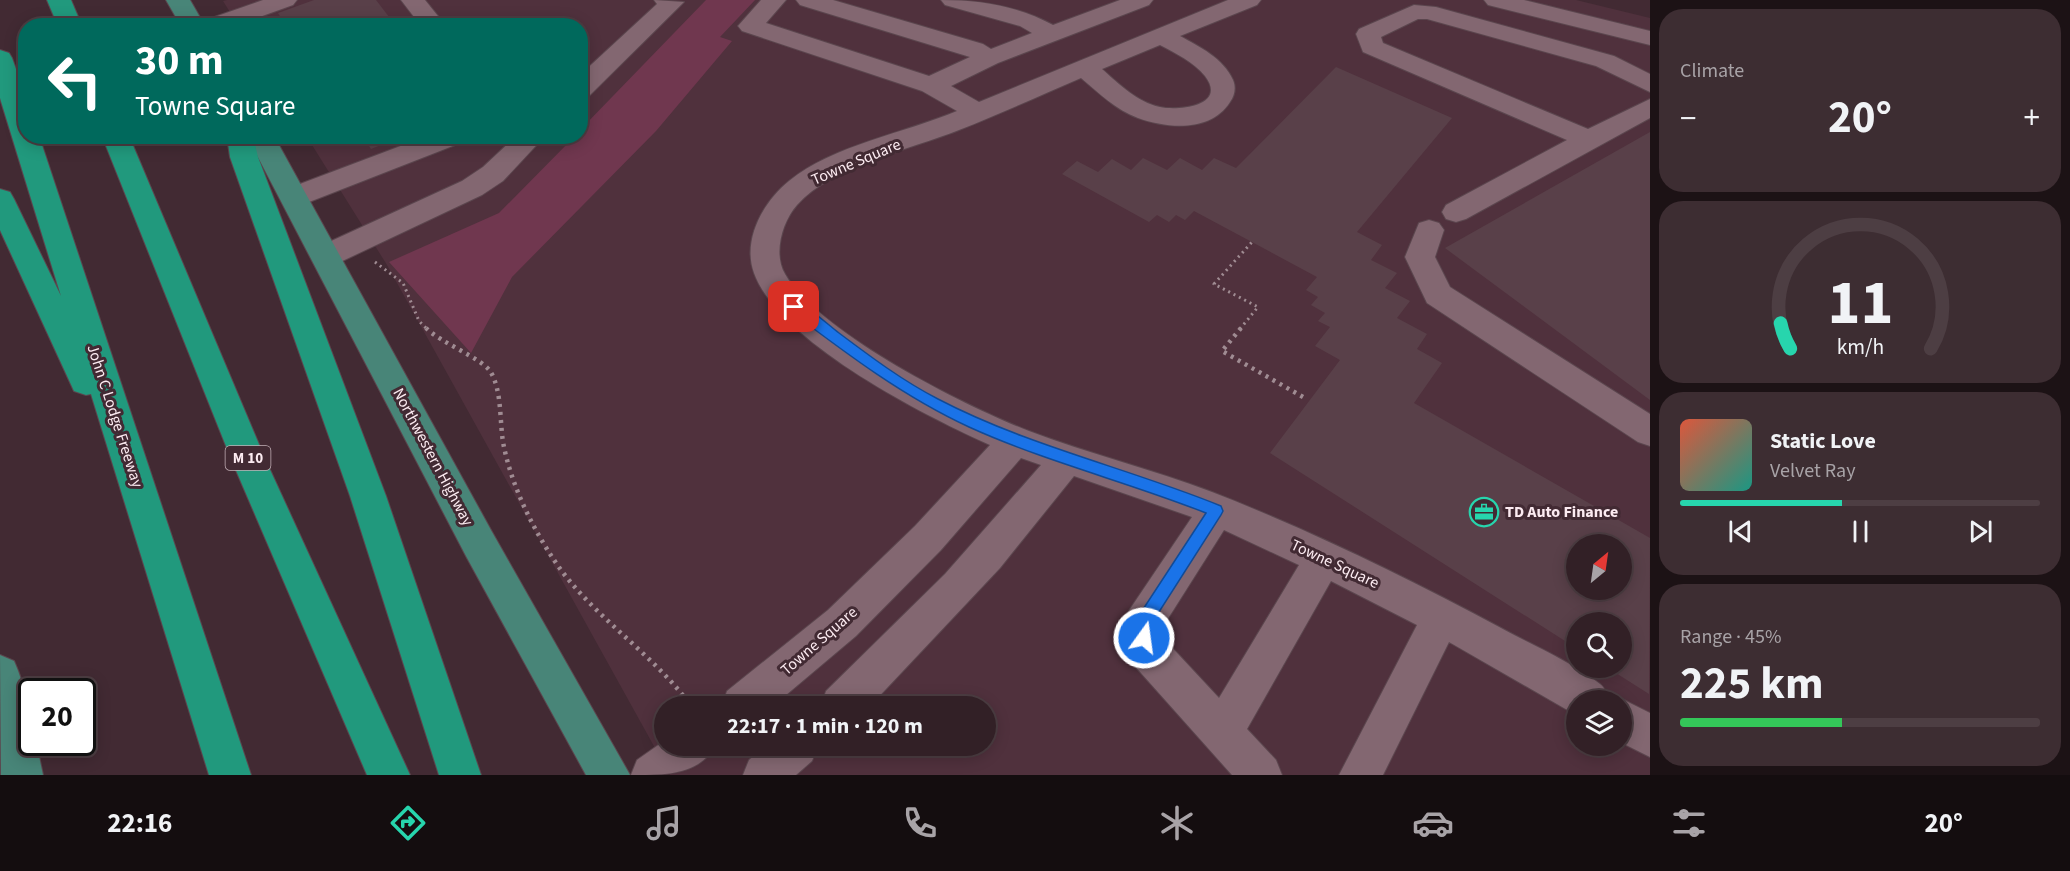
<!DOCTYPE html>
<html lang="en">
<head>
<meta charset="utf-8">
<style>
  body { margin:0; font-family:"Source Sans 3",sans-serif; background:#3d2d32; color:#f1f3f6; height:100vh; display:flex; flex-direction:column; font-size:22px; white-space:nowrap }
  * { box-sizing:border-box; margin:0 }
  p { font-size:20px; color:#a8a3a7 }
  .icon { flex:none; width:33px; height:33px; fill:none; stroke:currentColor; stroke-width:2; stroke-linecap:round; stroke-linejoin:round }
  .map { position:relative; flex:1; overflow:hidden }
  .details { display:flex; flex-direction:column; gap:9px; padding:9px; background:#1c1215; width:420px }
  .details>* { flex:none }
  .guide { position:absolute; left:18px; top:18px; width:570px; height:126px; border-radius:24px; box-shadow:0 3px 15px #0003,0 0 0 2px #4d3e43; background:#00695c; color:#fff; overflow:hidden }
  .needle { width:39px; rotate:29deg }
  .buttons { position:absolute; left:1566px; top:534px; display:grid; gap:12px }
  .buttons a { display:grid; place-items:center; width:66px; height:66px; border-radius:50%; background:#322026; box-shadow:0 3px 15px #0003,0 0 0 2px #4d3e43; font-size:30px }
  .speed { position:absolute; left:18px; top:678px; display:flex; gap:12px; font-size:30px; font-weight:700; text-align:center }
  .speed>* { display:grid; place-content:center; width:78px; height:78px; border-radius:50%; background:#322026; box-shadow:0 3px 15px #0003,0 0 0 2px #4d3e43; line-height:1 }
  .speed .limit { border:3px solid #111; border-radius:9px; background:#fff; color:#111 }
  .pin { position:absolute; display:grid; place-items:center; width:51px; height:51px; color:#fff; margin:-26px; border-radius:12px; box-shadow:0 3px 9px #0006 }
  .me { position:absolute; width:66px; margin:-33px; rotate:14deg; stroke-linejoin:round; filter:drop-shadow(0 0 4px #0008) }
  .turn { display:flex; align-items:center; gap:21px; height:126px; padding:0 18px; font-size:27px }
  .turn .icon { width:78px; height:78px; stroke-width:2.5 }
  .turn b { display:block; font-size:42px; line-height:51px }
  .big { font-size:45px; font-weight:700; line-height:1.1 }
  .details .card { flex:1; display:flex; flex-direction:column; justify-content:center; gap:9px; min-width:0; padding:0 21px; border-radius:24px; background:#3d2d32 }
  .details .dial { align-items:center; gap:0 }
  .dial svg { height:156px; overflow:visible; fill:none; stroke:#4d3e43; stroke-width:7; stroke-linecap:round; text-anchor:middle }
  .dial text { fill:#f1f3f6; stroke:none }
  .song { display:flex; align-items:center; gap:18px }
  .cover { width:72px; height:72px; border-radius:9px; background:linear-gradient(135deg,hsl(10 70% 55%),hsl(170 70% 35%)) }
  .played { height:6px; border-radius:3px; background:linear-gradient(90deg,#27d5ad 45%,#4d3e43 45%) }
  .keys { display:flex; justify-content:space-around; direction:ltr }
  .heat { display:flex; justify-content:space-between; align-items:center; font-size:33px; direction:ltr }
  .charge { height:9px; border-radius:4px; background:linear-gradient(90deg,#34c759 45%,#4d3e43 0) }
  .trip { position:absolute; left:654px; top:696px; width:342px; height:60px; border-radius:30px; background:#322026; box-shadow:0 3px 15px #0003,0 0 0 2px #4d3e43; font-weight:700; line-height:60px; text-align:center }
  .tab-bar { display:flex; height:96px; justify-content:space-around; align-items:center; background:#140d0f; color:#a8a3a7 }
  .tab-bar .icon { width:42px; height:42px }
  .tab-bar .selected { color:#27d5ad }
  .tab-bar b { font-size:27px; color:#f1f3f6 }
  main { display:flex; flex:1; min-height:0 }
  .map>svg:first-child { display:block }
</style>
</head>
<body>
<main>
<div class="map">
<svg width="1650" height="775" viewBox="0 0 1650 775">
  <rect width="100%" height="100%" fill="#422a33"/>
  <path fill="#50313d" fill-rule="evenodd" d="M227,0H1576L1650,18V775H670L387,265L307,137L580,136V26L238,25L223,1ZM1576,544H1622V590H1576ZM1576,622H1622V668H1576ZM1576,700H1622V746H1576ZM664,706H986V746H664Z"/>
  <polygon fill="#70374f" points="706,0 755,0 720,37 732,41 656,131 512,277 471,353 389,262 499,213 574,137 580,136 581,129"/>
  <g fill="#594049" fill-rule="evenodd">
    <polygon points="314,0 376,0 396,26 286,26 278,13"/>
    <path d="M1336,67L1452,118L1357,232L1382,245L1371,260L1397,273L1385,288L1410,301L1397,318L1427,334L1417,349L1442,363L1414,403L1650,538L1649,694L1608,668H1622V622H1576V648L1270,453L1340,360L1315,346L1330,327L1318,321L1325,313L1311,305L1318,297L1306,290L1317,277L1194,211L1185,220L1176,215L1169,222L1157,215L1149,222L1062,174L1077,161L1098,172L1112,159L1131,170L1143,158L1167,170L1180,158L1202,170L1214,158L1236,168ZM1576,544H1622V590H1576Z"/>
    <polygon points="1650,132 1650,400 1445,248"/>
    <polygon points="363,136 401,136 401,137 371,149"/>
  </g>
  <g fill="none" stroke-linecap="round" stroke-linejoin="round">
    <g stroke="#5b464e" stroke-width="2">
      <g id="minor">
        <polygon points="263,0 297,0 293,5 235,26 199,26 203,21"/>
        <polygon points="401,0 425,0 446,26 421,26"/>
        <polygon points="654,0 684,2 589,96 580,98 580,75 657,4"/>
        <path d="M761,0H786L766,23L929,76L970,57L800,5L796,0H833L983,44L991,49L1032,33L1020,26L945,5L941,0C981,0 1018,6 1053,25L1120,0H1153L1149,5L998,63L951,86L979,102L1228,0H1261L1257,5L1180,36C1200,47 1223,58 1233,80C1236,87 1235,95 1230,102C1211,132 1169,129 1138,118C1116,110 1099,93 1081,78C1041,95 1000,114 959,130C909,150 833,165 797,205C782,222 773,254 785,274C818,332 966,407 1029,431C1089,454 1152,469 1212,492C1312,531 1408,578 1501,628C1532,645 1572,662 1600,684C1605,688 1607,694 1609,700H1576V715L1449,642L1383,775H1339L1417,625L1331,581L1247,729L1276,760L1282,775H1232L1133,664L1122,625L1128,612L1192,517L1074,476L1000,568L870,706H821L826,691L945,574L1041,465L1021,458L941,550L856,636L773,706H722L727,691L828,610L915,526L990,445C925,416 779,342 754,273C742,240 763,202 789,181C833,145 905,133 957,111L922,91L742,31L738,26ZM1160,45C1175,53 1194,62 1205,76C1228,106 1178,111 1160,107C1137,102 1119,84 1102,69ZM1224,530L1299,565L1219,698L1165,640L1162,628Z"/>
        <polygon points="1484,0 1524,0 1650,31 1650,45 1488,5"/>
        <polygon points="1414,5 1436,7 1614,56 1650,74 1650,92 1596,66 1427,19 1418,19 1381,37 1383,43 1588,129 1650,99 1650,118 1466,219 1456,222 1446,219 1442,212 1446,205 1567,140 1363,52 1356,34 1359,29"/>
        <polygon points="427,136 467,136 463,142 304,204 294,207 284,204 280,197 284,190"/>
        <polygon points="516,136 545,136 503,181 482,195 336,264 326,267 316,264 311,256 316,248 462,181 483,167"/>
        <polygon points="1429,220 1439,223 1444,230 1435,257 1450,287 1650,414 1650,446 1638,442 1427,303 1405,257 1419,223"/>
        <polygon points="1622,699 1650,713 1650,757 1622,743 1622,700 1619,700"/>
        <path d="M664,741V746H715C699,775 666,775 631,775L637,760Z"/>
        <polygon points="765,746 818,746 812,761 796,775 743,775 749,760"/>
      </g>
    </g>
    <g stroke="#5b464e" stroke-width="2">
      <g id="major">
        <polygon points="166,0 190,0 205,26 181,26"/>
        <polygon points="247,136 274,136 492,532 630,775 586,775 466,556"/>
        <path d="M0,655L14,661C25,686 32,715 32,742H36L43,775H1Z"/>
      </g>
    </g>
    <g stroke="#5b464e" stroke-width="2">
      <g id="highway">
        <polygon points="47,0 71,0 82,26 58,26"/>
        <polygon points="0,50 9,53 12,58 26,97 26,136 39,136 251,775 209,775 91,394 86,395 74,391 0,230 0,189 10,192 14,199 61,296 0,98"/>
        <polygon points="102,136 129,136 266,461 410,775 367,775 232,461"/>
        <polygon points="227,136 253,136 258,157 386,496 481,775 439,775 350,496 230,157"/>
      </g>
    </g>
    <g stroke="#a08c93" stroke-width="3" stroke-dasharray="2 4" stroke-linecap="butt">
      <polyline points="375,262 403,283 419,321 427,329"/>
      <polyline points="1240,329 1258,307 1214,284 1252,242"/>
    </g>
    <g stroke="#a08c93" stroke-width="4.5" stroke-dasharray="3 5" stroke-linecap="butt">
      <path d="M426,328C441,343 481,358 490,371C503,391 499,425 504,447C512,486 532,527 554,560C591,616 652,652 691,706"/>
      <polyline points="1241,328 1222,351 1303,397"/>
    </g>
    <use href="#minor" fill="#836771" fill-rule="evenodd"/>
    <use href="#major" fill="#488578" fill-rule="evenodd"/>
    <use href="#highway" fill="#21997d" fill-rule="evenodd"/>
  </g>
  <path fill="#1a73e8" stroke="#114b97" stroke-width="1.5" d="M794,302C810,307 826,323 839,333C871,357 903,381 938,399C1028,446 1128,468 1221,506L1223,511L1221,515L1150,626L1152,638L1150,643L1144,645L1138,643L1133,625L1136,620L1206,513C1128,482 1046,462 969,427C904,397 847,354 790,311V304Z"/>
  <defs>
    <g id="office-ring" transform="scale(1.5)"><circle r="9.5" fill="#422a33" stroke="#27d5ad" stroke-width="1.5"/><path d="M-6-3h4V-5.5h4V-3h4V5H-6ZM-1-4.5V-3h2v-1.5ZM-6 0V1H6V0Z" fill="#27d5ad"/></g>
  </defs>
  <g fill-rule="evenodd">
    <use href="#office-ring" x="1484" y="512"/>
  </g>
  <g text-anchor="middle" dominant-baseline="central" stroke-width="6" stroke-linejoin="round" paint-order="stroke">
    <rect fill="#422a33" stroke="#c4b1b8" stroke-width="1.5" x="225.5" y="446" width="45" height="24" rx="4.5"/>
    <g font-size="15" font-weight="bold" fill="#fcebf1">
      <text x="248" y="458">M 10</text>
    </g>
    <g font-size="16" fill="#fcebf1" stroke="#422a33">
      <text transform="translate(856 162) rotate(-23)">Towne Square</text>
      <text transform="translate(115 416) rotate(72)">John C Lodge Freeway</text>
      <text transform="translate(433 457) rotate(62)">Northwestern Highway</text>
      <text transform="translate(1335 564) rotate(25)">Towne Square</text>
      <text transform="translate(819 641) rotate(-41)">Towne Square</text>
    </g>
    <g font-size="16" font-weight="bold" fill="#fcebf1" stroke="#422a33" text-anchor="start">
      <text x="1505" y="512">TD Auto Finance</text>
    </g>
  </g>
</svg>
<div class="buttons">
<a><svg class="needle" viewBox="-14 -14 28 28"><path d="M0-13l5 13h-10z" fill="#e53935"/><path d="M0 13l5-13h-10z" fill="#a8a3a7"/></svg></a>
<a><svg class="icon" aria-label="search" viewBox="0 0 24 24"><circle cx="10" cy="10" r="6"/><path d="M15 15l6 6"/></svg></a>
<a><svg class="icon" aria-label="layers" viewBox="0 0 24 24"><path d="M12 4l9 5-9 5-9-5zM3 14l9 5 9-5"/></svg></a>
</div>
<div class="speed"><div class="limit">20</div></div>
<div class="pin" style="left:794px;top:307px;background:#d93025"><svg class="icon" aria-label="arrive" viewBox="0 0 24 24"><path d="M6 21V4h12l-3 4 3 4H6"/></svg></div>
<svg class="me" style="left:1144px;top:638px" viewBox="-20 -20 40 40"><circle r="17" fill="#1a73e8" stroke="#fff" stroke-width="3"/><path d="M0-11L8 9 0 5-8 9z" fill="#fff"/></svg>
<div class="trip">22:17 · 1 min · 120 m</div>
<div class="guide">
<div class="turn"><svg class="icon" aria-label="left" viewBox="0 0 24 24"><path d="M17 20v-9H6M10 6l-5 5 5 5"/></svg><div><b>30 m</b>Towne Square</div></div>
</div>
</div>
<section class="details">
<div class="card"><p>Climate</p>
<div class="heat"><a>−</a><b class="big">20°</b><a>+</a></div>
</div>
<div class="card dial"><svg viewBox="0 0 100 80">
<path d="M14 69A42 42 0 1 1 86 69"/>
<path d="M14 69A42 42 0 0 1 9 56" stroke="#27d5ad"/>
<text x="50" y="56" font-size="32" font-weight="700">11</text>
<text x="50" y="72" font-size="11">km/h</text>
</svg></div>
<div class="card">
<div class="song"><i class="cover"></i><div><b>Static Love</b><p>Velvet Ray</p></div></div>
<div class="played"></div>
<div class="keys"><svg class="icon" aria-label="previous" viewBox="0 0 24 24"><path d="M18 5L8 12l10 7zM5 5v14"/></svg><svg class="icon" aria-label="pause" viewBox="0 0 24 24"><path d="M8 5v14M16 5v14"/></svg><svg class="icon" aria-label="next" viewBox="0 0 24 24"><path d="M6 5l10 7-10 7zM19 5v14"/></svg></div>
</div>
<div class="card"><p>Range · 45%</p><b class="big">225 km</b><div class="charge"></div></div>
</section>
</main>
<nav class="tab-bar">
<b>22:16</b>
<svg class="icon selected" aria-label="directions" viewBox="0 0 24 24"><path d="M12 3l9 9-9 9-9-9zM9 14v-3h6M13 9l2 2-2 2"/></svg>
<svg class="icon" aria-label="music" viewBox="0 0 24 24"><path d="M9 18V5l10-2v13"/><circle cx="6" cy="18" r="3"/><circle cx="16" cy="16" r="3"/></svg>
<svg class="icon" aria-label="phone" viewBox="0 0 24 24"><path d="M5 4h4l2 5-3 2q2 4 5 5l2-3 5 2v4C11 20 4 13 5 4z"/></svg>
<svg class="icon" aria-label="climate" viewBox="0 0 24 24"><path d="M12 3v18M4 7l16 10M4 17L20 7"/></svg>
<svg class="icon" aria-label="car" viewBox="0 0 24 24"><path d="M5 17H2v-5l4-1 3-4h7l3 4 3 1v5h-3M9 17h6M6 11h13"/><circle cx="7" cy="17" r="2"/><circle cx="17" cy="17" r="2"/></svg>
<svg class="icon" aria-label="filters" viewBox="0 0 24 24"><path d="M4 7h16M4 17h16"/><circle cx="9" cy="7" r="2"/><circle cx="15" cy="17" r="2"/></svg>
<b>20°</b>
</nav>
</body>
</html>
